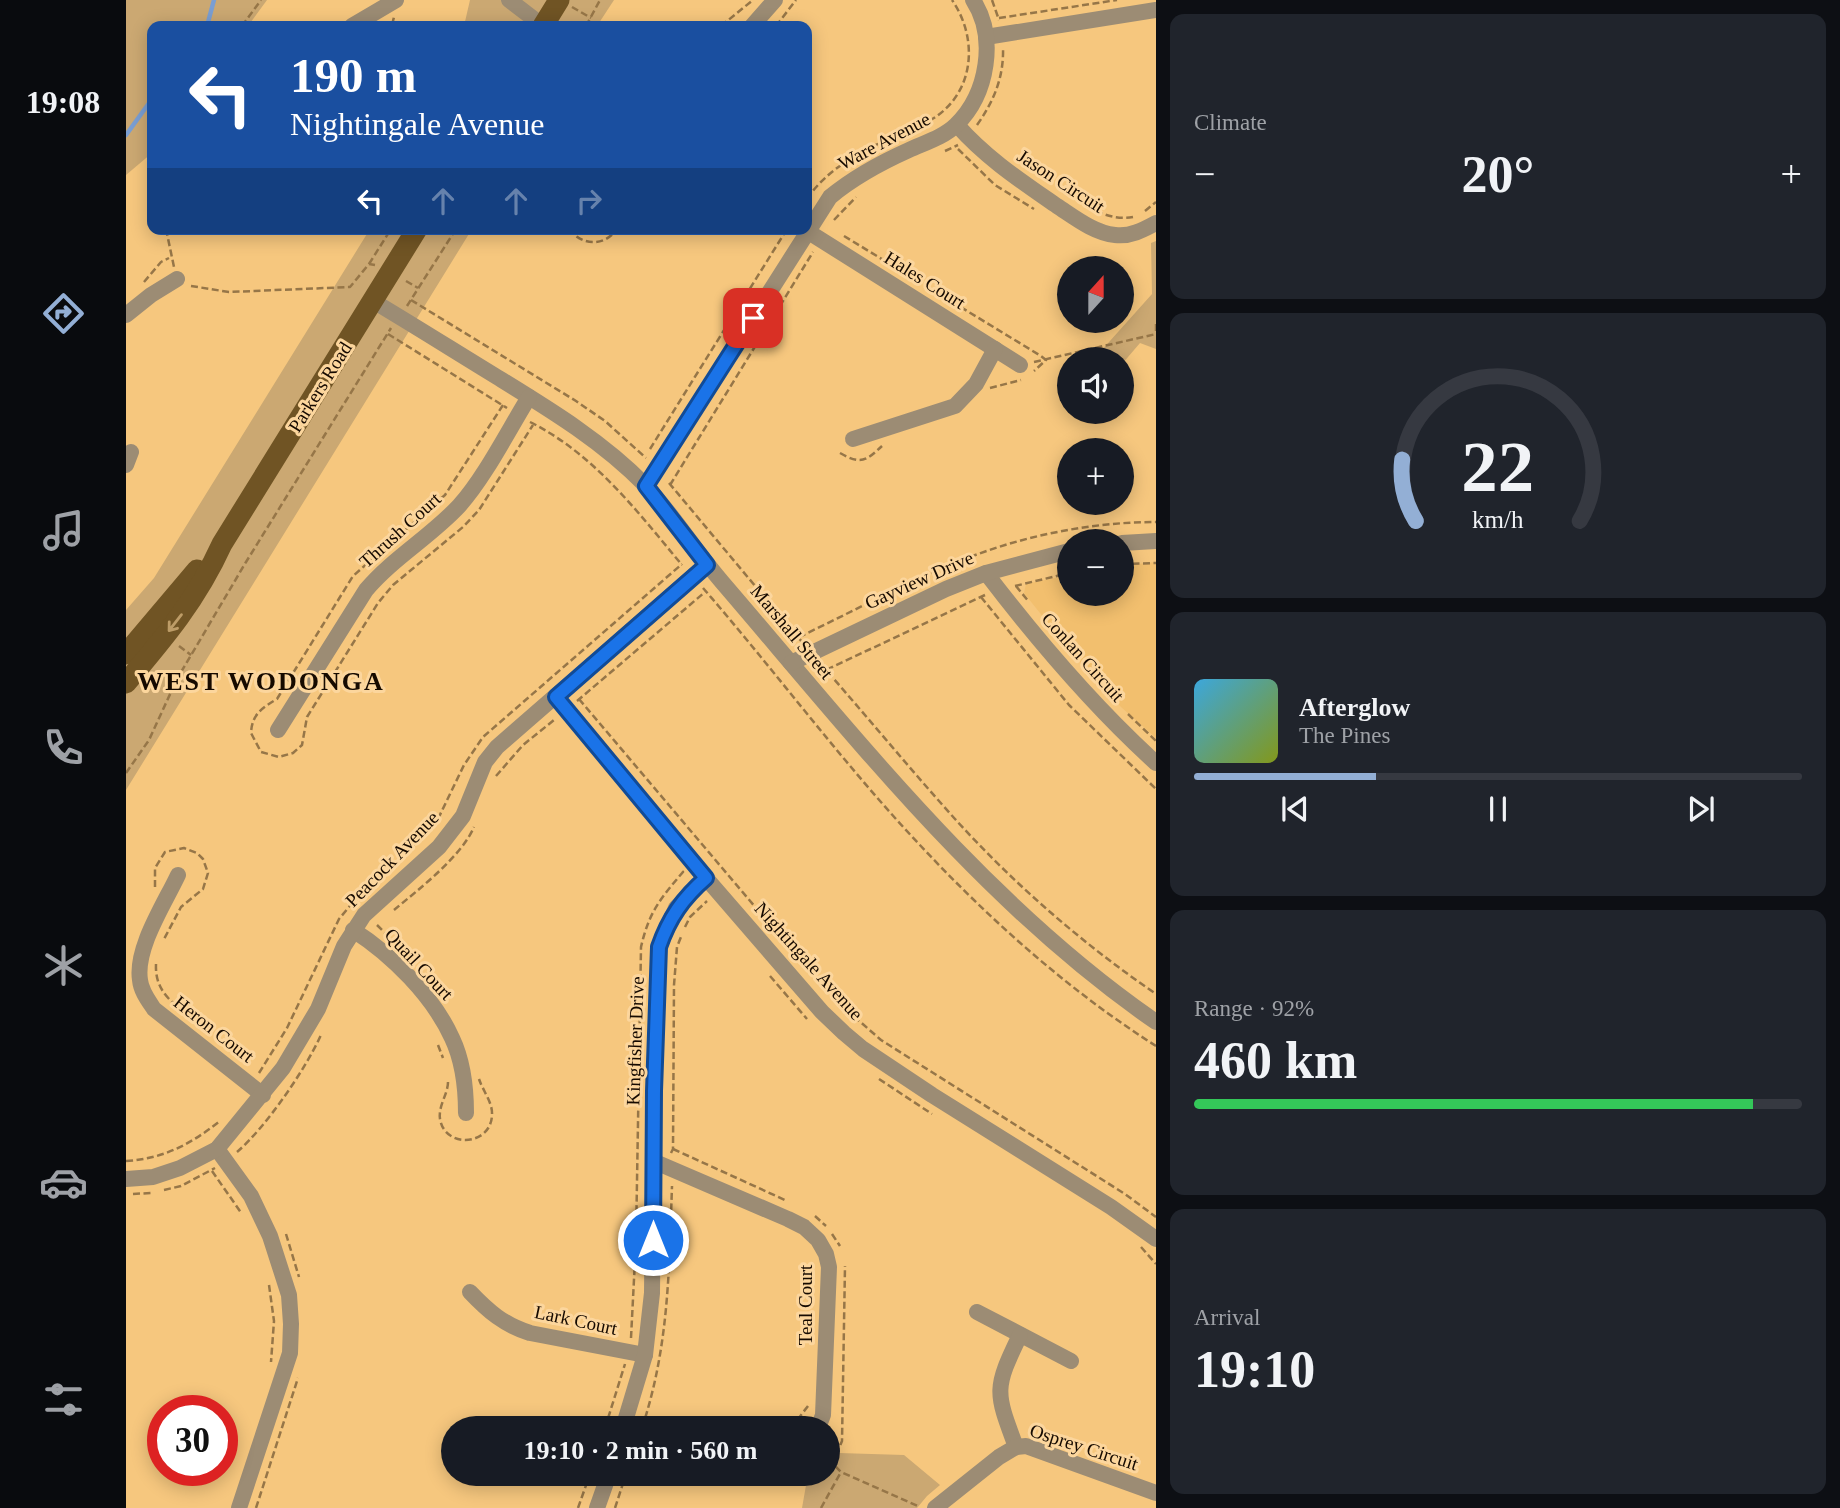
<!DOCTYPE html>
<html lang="en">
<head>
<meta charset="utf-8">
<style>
  body { margin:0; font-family:Georgia,serif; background:#20242c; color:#f1f3f6; height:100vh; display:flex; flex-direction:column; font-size:26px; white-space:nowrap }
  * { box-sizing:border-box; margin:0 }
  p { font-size:23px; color:#9ea1a6 }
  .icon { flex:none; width:38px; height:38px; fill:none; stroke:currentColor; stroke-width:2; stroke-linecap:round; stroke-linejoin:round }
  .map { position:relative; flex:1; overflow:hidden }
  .side { display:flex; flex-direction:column; gap:14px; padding:14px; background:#0d0f14; width:684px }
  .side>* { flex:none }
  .hud { position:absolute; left:21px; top:21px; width:665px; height:214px; border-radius:14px; box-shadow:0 4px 18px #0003; background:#1a4fa0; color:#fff; overflow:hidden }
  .needle { width:46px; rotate:21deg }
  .fabs { position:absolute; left:931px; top:256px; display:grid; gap:14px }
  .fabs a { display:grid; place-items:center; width:77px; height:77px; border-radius:50%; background:#171b24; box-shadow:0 4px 18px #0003; font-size:35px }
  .speed { position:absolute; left:21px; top:1395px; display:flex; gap:14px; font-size:35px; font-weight:700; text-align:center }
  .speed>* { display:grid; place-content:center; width:91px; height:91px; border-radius:50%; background:#171b24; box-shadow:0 4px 18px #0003; line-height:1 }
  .speed .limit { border:10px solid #d22; background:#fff; color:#111 }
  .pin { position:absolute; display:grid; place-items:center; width:60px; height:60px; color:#fff; margin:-30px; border-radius:14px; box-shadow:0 4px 10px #0006 }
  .me { position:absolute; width:77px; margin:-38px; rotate:0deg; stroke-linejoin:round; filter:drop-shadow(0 0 5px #0008) }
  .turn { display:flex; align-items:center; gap:24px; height:147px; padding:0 28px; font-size:32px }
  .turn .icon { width:91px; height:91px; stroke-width:2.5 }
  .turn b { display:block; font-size:49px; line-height:60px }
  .lanes { display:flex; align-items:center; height:66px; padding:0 28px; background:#0003; justify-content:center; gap:35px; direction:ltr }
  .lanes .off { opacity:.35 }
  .big { font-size:52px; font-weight:700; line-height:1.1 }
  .side .tile { flex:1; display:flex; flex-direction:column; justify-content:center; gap:10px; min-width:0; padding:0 24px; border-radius:14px; background:#20242c }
  .side .dial { align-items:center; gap:0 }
  .dial svg { height:182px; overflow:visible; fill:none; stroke:#363941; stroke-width:7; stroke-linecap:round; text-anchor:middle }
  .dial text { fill:#f1f3f6; stroke:none }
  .song { display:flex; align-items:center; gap:21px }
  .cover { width:84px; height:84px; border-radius:10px; background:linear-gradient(135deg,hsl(200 70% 55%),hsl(70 70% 35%)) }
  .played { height:7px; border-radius:4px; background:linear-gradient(90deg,#93afd5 30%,#363941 30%) }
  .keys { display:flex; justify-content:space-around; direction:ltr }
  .heat { display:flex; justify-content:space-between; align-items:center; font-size:38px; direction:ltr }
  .charge { height:10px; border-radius:5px; background:linear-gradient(90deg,#34c759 92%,#363941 0) }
  .trip { position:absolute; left:315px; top:1416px; width:399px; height:70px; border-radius:35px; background:#171b24; box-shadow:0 4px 18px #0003; font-weight:700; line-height:70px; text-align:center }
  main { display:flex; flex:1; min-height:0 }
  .tab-bar { display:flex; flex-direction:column; width:126px; justify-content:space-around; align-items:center; background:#090b0e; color:#9ea1a6 }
  .tab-bar .icon { width:49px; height:49px }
  .tab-bar .current { color:#93afd5 }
  .tab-bar b { font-size:32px; color:#f1f3f6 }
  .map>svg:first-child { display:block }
</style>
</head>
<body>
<main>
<nav class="tab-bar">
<b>19:08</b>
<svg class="icon current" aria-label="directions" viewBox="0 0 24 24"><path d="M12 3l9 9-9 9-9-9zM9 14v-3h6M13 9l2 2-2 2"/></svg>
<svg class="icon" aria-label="music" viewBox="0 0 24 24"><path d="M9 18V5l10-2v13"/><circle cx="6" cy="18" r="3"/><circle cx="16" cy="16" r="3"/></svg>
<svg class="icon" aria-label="phone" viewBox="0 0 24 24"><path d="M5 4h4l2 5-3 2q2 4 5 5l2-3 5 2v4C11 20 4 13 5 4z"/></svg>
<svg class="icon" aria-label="climate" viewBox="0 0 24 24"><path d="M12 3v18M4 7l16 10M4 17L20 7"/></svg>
<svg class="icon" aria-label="car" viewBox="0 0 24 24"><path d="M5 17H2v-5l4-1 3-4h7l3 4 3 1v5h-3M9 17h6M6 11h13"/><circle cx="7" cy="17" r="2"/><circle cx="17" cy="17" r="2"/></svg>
<svg class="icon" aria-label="filters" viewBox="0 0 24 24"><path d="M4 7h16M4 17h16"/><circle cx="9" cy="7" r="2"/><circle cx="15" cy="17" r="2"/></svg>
</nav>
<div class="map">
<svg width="1030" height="1508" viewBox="0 0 1030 1508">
  <rect width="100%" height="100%" fill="#f6c77e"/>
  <polygon fill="#f2bf6e" points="1030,562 1030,738 995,707 946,653 898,593 900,584 943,575 943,593 996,593 996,566"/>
  <g fill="#cba872">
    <polygon points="0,0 141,0 122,26 26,26 26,153 0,175"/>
    <polygon points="344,0 488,0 471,26 338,26"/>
    <polygon points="244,229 346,229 0,790 0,610 28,578"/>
    <polygon points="1030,241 1030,349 1014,343 996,364 996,359 985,359 975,351 1026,294 1025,243"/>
    <polygon points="713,1453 778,1455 814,1485 801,1496 791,1508 676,1508 682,1474 702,1474 702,1462"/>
  </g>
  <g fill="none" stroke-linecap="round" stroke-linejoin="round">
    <g stroke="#7a9ed2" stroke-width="4.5">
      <polyline points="81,26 88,0"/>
      <polyline points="0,135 26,99"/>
    </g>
    <g stroke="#967648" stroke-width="2.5" stroke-dasharray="7 3.5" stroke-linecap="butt">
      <polyline points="866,0 873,20"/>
      <polyline points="446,7 465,18"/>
      <polyline points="873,18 991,0"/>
      <polyline points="116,26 135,0"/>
      <polyline points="256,26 266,25 268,17"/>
      <polyline points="460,26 474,0"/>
      <polyline points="595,26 627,0"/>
      <polyline points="650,26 670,0"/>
      <path d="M851,125C868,101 878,77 877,47"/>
      <polyline points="832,149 869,185 908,209"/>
      <polyline points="819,151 832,145"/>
      <path d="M934,189C957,203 979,222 1007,217"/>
      <path d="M681,199C701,169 735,151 767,137C782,130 798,125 811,116C850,88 851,36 826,0"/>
      <polyline points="1019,211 1030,202"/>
      <polyline points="708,220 730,197"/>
      <polyline points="40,229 48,267"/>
      <path d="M443,229C456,246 478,247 491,229"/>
      <polyline points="718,236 915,356 920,360 908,371"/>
      <polyline points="243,264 265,229"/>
      <polyline points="280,281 292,288"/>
      <polyline points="18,282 35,262 43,258"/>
      <polyline points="65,286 103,292 224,287 243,264 249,265"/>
      <polyline points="285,300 450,401 479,421 520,458"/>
      <polyline points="281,306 330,229"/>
      <polyline points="1030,324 1030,334"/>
      <polyline points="262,334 381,408"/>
      <polyline points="908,362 1030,334"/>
      <polyline points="864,388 895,380"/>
      <path d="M377,405L319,495L227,576L151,699C136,708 126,714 125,733L135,752L153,757L167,753L176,745L181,717L252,603L267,585L337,527L353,510L407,425"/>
      <path d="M404,422C468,454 511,511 556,565"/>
      <polyline points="524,449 661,229"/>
      <path d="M714,453C735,465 740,461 756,446"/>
      <polyline points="543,483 676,642"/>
      <polyline points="544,485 687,252"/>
      <polyline points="996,564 1030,563"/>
      <polyline points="889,586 943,573"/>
      <polyline points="890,586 903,602"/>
      <path d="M577,588C650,672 716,762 792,843C863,919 942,990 1030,1046"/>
      <path d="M859,595L700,670C743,719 785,770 829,819C888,884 957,944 1030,994"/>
      <polyline points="855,597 943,705 1030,789"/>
      <path d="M673,637C722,614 771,587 822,566C886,538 960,522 1030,522"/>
      <polyline points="53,646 65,655"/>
      <polyline points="453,699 658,941 731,1019 755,1040 999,1194 1030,1217"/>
      <polyline points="451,701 579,592"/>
      <polyline points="1002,714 1030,741"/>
      <polyline points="0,773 23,740 51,679 120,562 265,328"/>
      <polyline points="370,776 397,745 428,720"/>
      <polyline points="29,887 29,868 39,852 58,848 71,853 77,859 82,873 77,889 55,907 37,941"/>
      <path d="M268,910C293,889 335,857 348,827"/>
      <polyline points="251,925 261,935"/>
      <polyline points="559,927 564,917 581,901"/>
      <path d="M30,964C29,984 38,996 53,1008"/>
      <polyline points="644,976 681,1019"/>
      <polyline points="312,1045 317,1058"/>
      <polyline points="133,1073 161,1028 213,919 238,889 272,861 311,821 338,765 357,737 556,564"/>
      <polyline points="753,1079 806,1114"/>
      <path d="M322,1082C322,1094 312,1106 314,1119C319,1149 365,1146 366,1115C367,1103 357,1091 353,1079"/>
      <polyline points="547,1149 659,1200"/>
      <path d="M111,1152C140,1127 179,1070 195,1035"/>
      <polyline points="545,1153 547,1149 548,985 551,947 555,937"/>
      <path d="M0,1161C37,1159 65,1144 94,1121"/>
      <polyline points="86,1171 116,1214"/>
      <polyline points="38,1190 55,1186 89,1168"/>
      <polyline points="7,1194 25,1193"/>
      <polyline points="689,1216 700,1226"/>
      <polyline points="160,1234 173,1277"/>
      <polyline points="706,1234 714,1246"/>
      <polyline points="1015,1247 1030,1264"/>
      <polyline points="143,1285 148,1321 145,1362"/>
      <path d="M505,1338L510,1240L515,947C523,912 534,899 557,872L556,871"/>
      <polyline points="479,1428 499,1364"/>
      <path d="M516,1428C543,1346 543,1271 546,1186"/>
      <polyline points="665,1428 682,1406"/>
      <polyline points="702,1459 715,1472 794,1507"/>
      <polyline points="702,1461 710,1455 716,1441 719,1266"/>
      <polyline points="130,1508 172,1378"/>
      <polyline points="452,1508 464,1474"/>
      <polyline points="489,1508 500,1474"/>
      <polyline points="695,1508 715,1472"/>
    </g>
    <g stroke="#9c8c74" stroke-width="16">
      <polyline points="383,0 417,26"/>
      <polyline points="226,26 270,0"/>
      <polyline points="626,26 649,0"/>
      <polyline points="860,37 1030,10"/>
      <path d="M831,125C860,158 895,181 931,206C948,217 968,233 989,235C1004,237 1017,230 1030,223"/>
      <polyline points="681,231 894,365"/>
      <path d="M247,301C289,326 330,352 371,377C423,409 476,441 519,485C547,514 569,551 596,582C730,738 859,904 1030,1022"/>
      <polyline points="0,315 25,295 51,279"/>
      <polyline points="727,439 829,406 850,384 869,349"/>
      <polyline points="0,465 5,452"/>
      <path d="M520,486L704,197C728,177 754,163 783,150C798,143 818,137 830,125C862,94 871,37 847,0"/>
      <polyline points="996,543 1030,541"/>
      <path d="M860,573C912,641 966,705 1030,763"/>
      <polyline points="665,663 820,589 860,573 943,551"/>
      <polyline points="430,697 580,878 696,1012 718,1033 737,1049 806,1095 985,1207 1030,1239"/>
      <path d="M152,730L240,590C267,558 304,537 333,506C359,477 382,431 403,397"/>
      <path d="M52,875C39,903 9,948 14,980C15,991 22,1000 28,1009L137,1095"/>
      <path d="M227,930C266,955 307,996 326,1038C337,1061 340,1088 340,1113"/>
      <polyline points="91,1149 125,1196 144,1236 163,1295 165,1324 164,1353 113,1508"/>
      <polyline points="527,1161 662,1219 678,1227 692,1240 700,1254 703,1267 697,1415 692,1428"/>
      <polyline points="0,1179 27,1177 54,1168 91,1149 157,1068 192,1009 218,946 238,915 313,847 337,816 359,762 371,747 581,564"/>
      <path d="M344,1292C362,1311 378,1325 404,1333L519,1355"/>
      <polyline points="851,1312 945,1361"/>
      <polyline points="497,1428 519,1355 526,1293 528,1091 533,947 550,908 580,878"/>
      <path d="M890,1447C869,1391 868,1389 894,1335"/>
      <polyline points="471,1508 483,1474"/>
      <polyline points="809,1508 873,1457 890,1447 900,1446 1030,1493"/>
    </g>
    <g stroke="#705424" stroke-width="21">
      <polyline points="417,26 433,0"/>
      <polyline points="0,654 71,570"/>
      <path d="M0,683C39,637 71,599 96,544L291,229"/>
    </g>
  </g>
  <defs><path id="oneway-shaft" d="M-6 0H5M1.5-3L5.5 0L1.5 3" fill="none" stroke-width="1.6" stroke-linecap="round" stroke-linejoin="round" transform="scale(1.75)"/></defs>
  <use stroke="#bd9c67" href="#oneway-shaft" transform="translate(49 623) rotate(128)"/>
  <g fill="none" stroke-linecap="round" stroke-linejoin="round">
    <g stroke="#114b97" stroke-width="18">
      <path id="route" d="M527,1240L528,1091L533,947C543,918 557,898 580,878L430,697L581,565L520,486L627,318"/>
    </g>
    <use href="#route" stroke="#1a73e8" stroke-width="12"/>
  </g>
  <g text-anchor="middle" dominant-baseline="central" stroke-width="6" stroke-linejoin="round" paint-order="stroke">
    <g font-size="19" fill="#160a00" stroke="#fcd69d">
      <text transform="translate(758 141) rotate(-28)">Ware Avenue</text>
      <text transform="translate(935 181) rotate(33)">Jason Circuit</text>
      <text transform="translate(799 280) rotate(32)">Hales Court</text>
      <text transform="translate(194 387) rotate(-58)">Parkers Road</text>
      <text transform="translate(274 530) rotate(-42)">Thrush Court</text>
      <text transform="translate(793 580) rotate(-24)">Gayview Drive</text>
      <text transform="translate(666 632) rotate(50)">Marshall Street</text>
      <text transform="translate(957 657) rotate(48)">Conlan Circuit</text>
      <text transform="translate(266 859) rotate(-46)">Peacock Avenue</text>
      <text transform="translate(683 961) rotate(48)">Nightingale Avenue</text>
      <text transform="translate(293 964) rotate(47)">Quail Court</text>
      <text transform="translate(88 1029) rotate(38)">Heron Court</text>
      <text transform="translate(509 1041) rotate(-88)">Kingfisher Drive</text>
      <text transform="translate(679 1305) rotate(-90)">Teal Court</text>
      <text transform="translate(450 1320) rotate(12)">Lark Court</text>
      <text transform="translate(958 1447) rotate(18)">Osprey Circuit</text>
    </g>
    <g font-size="26" font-weight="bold" letter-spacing="2" fill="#160a00" stroke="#fcd69d">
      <text x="135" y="681">WEST WODONGA</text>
    </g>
  </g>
</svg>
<div class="fabs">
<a><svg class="needle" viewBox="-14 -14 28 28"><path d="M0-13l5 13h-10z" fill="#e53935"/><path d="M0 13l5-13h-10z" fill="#9ea1a6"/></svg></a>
<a><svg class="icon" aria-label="sound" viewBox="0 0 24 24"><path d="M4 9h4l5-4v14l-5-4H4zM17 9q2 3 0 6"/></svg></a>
<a>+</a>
<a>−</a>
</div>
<div class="speed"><div class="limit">30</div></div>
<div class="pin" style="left:627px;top:318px;background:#d93025"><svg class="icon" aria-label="arrive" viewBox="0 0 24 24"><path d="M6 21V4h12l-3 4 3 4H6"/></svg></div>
<svg class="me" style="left:527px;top:1240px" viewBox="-20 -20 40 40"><circle r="17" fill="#1a73e8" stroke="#fff" stroke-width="3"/><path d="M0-11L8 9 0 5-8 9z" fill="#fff"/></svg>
<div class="trip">19:10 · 2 min · 560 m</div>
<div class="hud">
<div class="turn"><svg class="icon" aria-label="left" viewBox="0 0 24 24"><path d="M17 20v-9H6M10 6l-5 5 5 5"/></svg><div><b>190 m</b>Nightingale Avenue</div></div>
<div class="lanes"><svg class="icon" aria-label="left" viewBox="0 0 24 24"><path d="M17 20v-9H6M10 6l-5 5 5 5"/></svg><svg class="icon off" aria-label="ahead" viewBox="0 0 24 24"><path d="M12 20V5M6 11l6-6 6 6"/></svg><svg class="icon off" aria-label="ahead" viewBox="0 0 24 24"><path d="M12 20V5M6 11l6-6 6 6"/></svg><svg class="icon off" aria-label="right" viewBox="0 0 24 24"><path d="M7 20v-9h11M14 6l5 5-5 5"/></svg></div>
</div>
</div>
<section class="side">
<div class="tile"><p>Climate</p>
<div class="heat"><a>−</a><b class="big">20°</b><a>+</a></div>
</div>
<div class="tile dial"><svg viewBox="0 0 100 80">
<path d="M14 69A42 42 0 1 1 86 69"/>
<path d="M14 69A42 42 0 0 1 8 42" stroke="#93afd5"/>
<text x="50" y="56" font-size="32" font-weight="700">22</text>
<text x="50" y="72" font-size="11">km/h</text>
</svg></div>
<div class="tile">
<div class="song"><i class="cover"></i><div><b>Afterglow</b><p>The Pines</p></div></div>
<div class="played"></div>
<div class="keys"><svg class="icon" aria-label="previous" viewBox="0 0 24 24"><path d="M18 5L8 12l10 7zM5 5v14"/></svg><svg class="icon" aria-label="pause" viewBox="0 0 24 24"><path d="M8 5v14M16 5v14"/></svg><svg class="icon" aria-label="next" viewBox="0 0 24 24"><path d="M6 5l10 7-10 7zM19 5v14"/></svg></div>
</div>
<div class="tile"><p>Range · 92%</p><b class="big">460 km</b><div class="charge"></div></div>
<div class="tile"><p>Arrival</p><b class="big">19:10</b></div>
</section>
</main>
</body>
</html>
